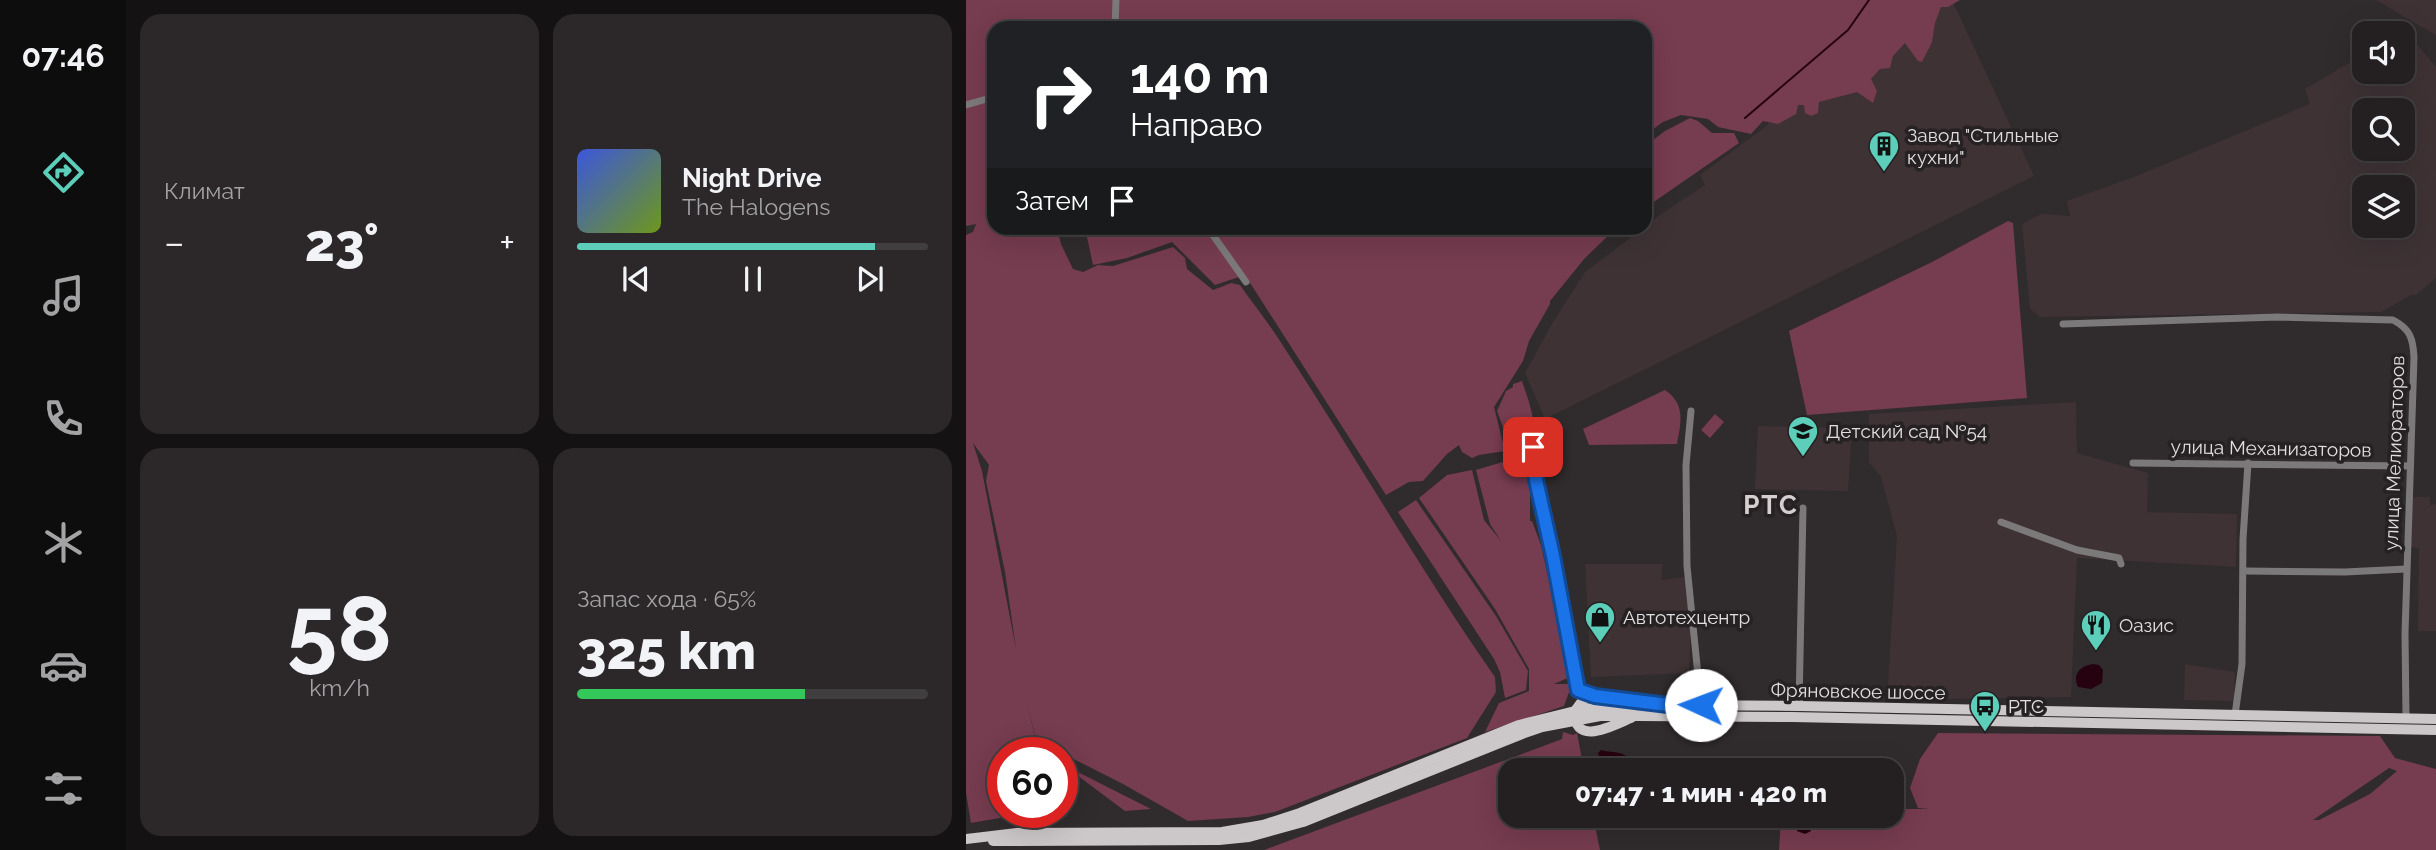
<!DOCTYPE html>
<html lang="ru">
<head>
<meta charset="utf-8">
<style>
  body { margin:0; font-family:Raleway,sans-serif; background:#2c282a; color:#f1f3f6; height:100vh; display:flex; flex-direction:column; font-size:26px; white-space:nowrap }
  * { box-sizing:border-box; margin:0 }
  p { font-size:23px; color:#a3a3a5 }
  .icon { flex:none; width:38px; height:38px; fill:none; stroke:currentColor; stroke-width:2; stroke-linecap:round; stroke-linejoin:round }
  .map { position:relative; flex:1; overflow:hidden }
  .details { display:flex; flex-direction:column; gap:14px; padding:14px; background:#141212; width:840px }
  .details>* { flex:none }
  .top-card { position:absolute; left:21px; top:21px; width:665px; height:214px; border-radius:21px; box-shadow:0 7px 28px #0002,0 0 0 2px #413e3f; background:#202124; color:#fff; overflow:hidden }
  .tools { position:absolute; left:1386px; top:21px; display:grid; gap:14px }
  .tools a { display:grid; place-items:center; width:63px; height:63px; border-radius:14px; background:#242021; box-shadow:0 7px 28px #0002,0 0 0 2px #413e3f; font-size:35px }
  .speed { position:absolute; left:21px; top:737px; display:flex; gap:14px; font-size:35px; font-weight:700; text-align:center }
  .speed>* { display:grid; place-content:center; width:91px; height:91px; border-radius:50%; background:#242021; box-shadow:0 7px 28px #0002,0 0 0 2px #413e3f; line-height:1 }
  .speed .limit { border:10px solid #d22; background:#fff; color:#111 }
  .pin { position:absolute; display:grid; place-items:center; width:60px; height:60px; color:#fff; margin:-30px; border-radius:14px; box-shadow:0 4px 10px #0006 }
  .me { position:absolute; width:77px; margin:-38px; rotate:272deg; stroke-linejoin:round; filter:drop-shadow(0 0 5px #0008) }
  .turn { display:flex; align-items:center; gap:24px; height:147px; padding:0 28px; font-size:32px }
  .turn .icon { width:91px; height:91px; stroke-width:2.5 }
  .turn b { display:block; font-size:49px; line-height:60px }
  .then { display:flex; align-items:center; height:66px; padding:0 28px; background:#0003; gap:14px; font-size:26px }
  .big { font-size:52px; font-weight:800; line-height:1.1 }
  .details .tile { flex:1; display:flex; flex-direction:column; justify-content:center; gap:10px; min-width:0; padding:0 24px; border-radius:21px; background:#2c282a }
  .details .dial { align-items:center; gap:0 }
  .dial b { font-size:91px; line-height:1 }
  .song { display:flex; align-items:center; gap:21px }
  .cover { width:84px; height:84px; border-radius:10px; background:linear-gradient(135deg,hsl(230 70% 55%),hsl(80 70% 35%)) }
  .played { height:7px; border-radius:4px; background:linear-gradient(90deg,#5cceba 85%,#413e3f 85%) }
  .keys { display:flex; justify-content:space-around; direction:ltr }
  .heat { display:flex; justify-content:space-between; align-items:center; font-size:38px; direction:ltr }
  .charge { height:10px; border-radius:5px; background:linear-gradient(90deg,#34c759 65%,#413e3f 0) }
  .details .tiles { flex:1; display:grid; gap:14px; grid-template-columns:repeat(2,1fr) }
  .trip { position:absolute; left:532px; top:758px; width:406px; height:70px; border-radius:21px; background:#242021; box-shadow:0 7px 28px #0002,0 0 0 2px #413e3f; font-weight:800; line-height:70px; text-align:center }
  main { display:flex; flex:1; min-height:0 }
  .tab-bar { display:flex; flex-direction:column; width:126px; justify-content:space-around; align-items:center; background:#0e0d0d; color:#a3a3a5 }
  .tab-bar .icon { width:49px; height:49px }
  .tab-bar .selected { color:#5cceba }
  .tab-bar b { font-size:32px; color:#f1f3f6 }
  .map>svg:first-child { display:block }
</style>
</head>
<body>
<main>
<nav class="tab-bar">
<b>07:46</b>
<svg class="icon selected" aria-label="directions" viewBox="0 0 24 24"><path d="M12 3l9 9-9 9-9-9zM9 14v-3h6M13 9l2 2-2 2"/></svg>
<svg class="icon" aria-label="music" viewBox="0 0 24 24"><path d="M9 18V5l10-2v13"/><circle cx="6" cy="18" r="3"/><circle cx="16" cy="16" r="3"/></svg>
<svg class="icon" aria-label="phone" viewBox="0 0 24 24"><path d="M5 4h4l2 5-3 2q2 4 5 5l2-3 5 2v4C11 20 4 13 5 4z"/></svg>
<svg class="icon" aria-label="climate" viewBox="0 0 24 24"><path d="M12 3v18M4 7l16 10M4 17L20 7"/></svg>
<svg class="icon" aria-label="car" viewBox="0 0 24 24"><path d="M5 17H2v-5l4-1 3-4h7l3 4 3 1v5h-3M9 17h6M6 11h13"/><circle cx="7" cy="17" r="2"/><circle cx="17" cy="17" r="2"/></svg>
<svg class="icon" aria-label="filters" viewBox="0 0 24 24"><path d="M4 7h16M4 17h16"/><circle cx="9" cy="7" r="2"/><circle cx="15" cy="17" r="2"/></svg>
</nav>
<section class="details">
<div class="tiles">
<div class="tile"><p>Климат</p>
<div class="heat"><a>−</a><b class="big">23°</b><a>+</a></div>
</div>
<div class="tile">
<div class="song"><i class="cover"></i><div><b>Night Drive</b><p>The Halogens</p></div></div>
<div class="played"></div>
<div class="keys"><svg class="icon" aria-label="previous" viewBox="0 0 24 24"><path d="M18 5L8 12l10 7zM5 5v14"/></svg><svg class="icon" aria-label="pause" viewBox="0 0 24 24"><path d="M8 5v14M16 5v14"/></svg><svg class="icon" aria-label="next" viewBox="0 0 24 24"><path d="M6 5l10 7-10 7zM19 5v14"/></svg></div>
</div>
<div class="tile dial"><b>58</b><p>km/h</p></div>
<div class="tile"><p>Запас хода · 65%</p><b class="big">325 km</b><div class="charge"></div></div>
</div>
</section>
<div class="map">
<svg width="1470" height="850" viewBox="0 0 1470 850">
  <rect width="100%" height="100%" fill="#302b2c"/>
  <g fill="#3e3235" fill-rule="evenodd">
    <polygon points="948,0 986,0 1068,176 579,419 559,373 587,322 619,272 698,212 739,185 734,175 795,130"/>
    <polygon points="1410,0 1470,0 1470,35 1447,22"/>
    <path d="M1439,30L1470,67V278L1450,295H1445L1415,312L1074,317L1064,309L1056,224L1075,214L1104,216L1101,201L1168,177L1344,104L1339,89L1398,54V72H1437V33H1434ZM1398,110H1437V149H1398ZM1398,187H1437V226H1398Z"/>
    <polygon points="1110,402 1111,453 1182,473 1181,512 1271,514 1270,567 1111,558 1105,697 921,700 931,536 915,477 903,462 903,414"/>
    <polygon points="792,426 886,428 882,491 789,489"/>
    <polygon points="1447,497 1464,497 1464,505 1470,504 1470,631 1452,631 1453,548 1443,547"/>
    <polygon points="619,564 697,564 695,580 721,577 726,598 723,673 625,677"/>
    <polygon points="1219,664 1269,672 1268,701 1218,700"/>
  </g>
  <g fill="#763c4f" fill-rule="evenodd">
    <path d="M0,0H994L982,7H975L969,23L966,42L956,62L952,61L939,43L927,56L924,68L914,69L905,79L911,91L907,103L891,92L853,102L852,113L845,116L839,113L838,105H832L830,114L812,124L797,121L785,134L752,127L742,119L715,115L697,122L679,135V28H28V228H91L95,244L107,269L117,272L132,265L147,266L207,247L219,258L221,269L247,290L265,283L274,285C287,304 302,322 314,341C387,452 453,568 529,677L530,692L501,738L309,812L282,817L222,821L157,784L76,743L68,733L62,707L73,752H37V812H67L5,823L0,793V235L7,232L10,224L0,226ZM7,443L23,465L20,481L39,572L50,649L16,471Z"/>
    <polygon points="724,118 732,121 746,133 768,133 773,143 679,208 679,146 699,131"/>
    <polygon points="1042,221 1047,223 1061,398 841,415 823,331 966,262"/>
    <polygon points="119,228 640,228 645,233 619,258 584,301 584,304 563,341 557,361 528,407 539,451 513,455 506,458 496,452 493,445 481,454 457,481 443,482 420,495 279,275 249,285 206,242 161,258 127,265"/>
    <path d="M556,381C560,394 573,425 565,437C562,442 555,444 550,447L543,443L531,411L540,391L547,387V384Z"/>
    <path d="M699,390C720,404 715,423 711,444L623,445L617,429Z"/>
    <polygon points="749,414 758,422 744,438 735,430"/>
    <polygon points="540,461 547,465 558,464 564,485 564,521 566,521 575,545 604,677 588,684 606,684 598,706 519,732 533,703 563,691 563,669 529,609 453,498 481,475 506,470 518,520 535,541 524,524 510,470"/>
    <polygon points="450,500 530,616 562,671 560,690 539,698 534,672 528,659 432,512"/>
    <polygon points="597,732 607,735 611,733 618,770 544,770 544,816 627,816 634,850 298,850 596,739"/>
    <path d="M972,733L1414,736L1429,758L1470,769V850H813L815,816H926V809H963L952,808L944,788L954,759ZM1423,768L1431,771L1404,794L1353,820H1347Z"/>
    <polygon points="96,764 185,809 159,811"/>
  </g>
  <g fill="#260210">
    <path d="M1127,664L1133,665L1137,670L1136,683L1125,689L1112,687C1106,674 1114,666 1127,664Z"/>
    <path d="M635,750C649,754 658,749 667,764L666,770H652L656,763L647,758L642,766L643,770H637L632,753Z"/>
    <polygon points="831,818 841,818 845,831 839,834 831,831"/>
  </g>
  <g fill="none" stroke-linecap="round" stroke-linejoin="round">
    <polyline stroke="#260210" stroke-width="2" points="779,118 882,30 903,0"/>
    <g stroke="#7c797a" stroke-width="7">
      <polyline points="149,28 150,0"/>
      <polyline points="0,105 28,97"/>
      <polyline points="242,228 280,282"/>
      <path d="M1097,324L1311,317L1427,320C1444,329 1447,338 1448,357L1439,633L1440,718"/>
      <polyline points="725,411 720,465 721,566 735,705"/>
      <polyline points="567,447 570,480 587,556 612,690"/>
      <polyline points="1167,463 1444,466"/>
      <polyline points="1035,522 1111,550 1153,558 1155,564"/>
      <polyline points="1279,571 1379,572 1440,569"/>
      <polyline points="833,706 837,508"/>
      <polyline points="1269,715 1276,664 1277,539 1282,463"/>
    </g>
    <g stroke="#ccc7c8" stroke-width="10">
      <polyline points="612,690 629,696 671,700"/>
      <path d="M629,696L617,700L609,711C607,748 648,725 665,718"/>
      <polyline points="0,839 51,833 256,832 297,825 334,813 553,725 609,711 633,707 702,705 833,706 1470,719"/>
      <polyline points="27,841 253,840 283,837 337,822 556,734 576,727 634,716 672,716 826,717 1470,730"/>
    </g>
  </g>
  <g fill="none" stroke-linecap="round" stroke-linejoin="round">
    <g stroke="#114b97" stroke-width="18">
      <polyline id="route" points="567,447 570,480 587,556 612,690 629,696 702,705 735,705"/>
    </g>
    <use href="#route" stroke="#1a73e8" stroke-width="12"/>
  </g>
  <defs>
    <g id="building-pin" transform="scale(1.575)"><path d="M0 17L-7.5 6A9.5 9.5 0 1 1 7.5 6Z" fill="#5cceba" stroke="#262122"/><path d="M-4-6H4V6H1V3H-1V6H-4ZM-2.5-4.3h1.7v1.8h-1.7ZM.8-4.3h1.7v1.8H.8ZM-2.5-1h1.7V.8h-1.7ZM.8-1h1.7V.8H.8Z" fill="#111"/></g>
    <g id="school-pin" transform="scale(1.575)"><path d="M0 17L-7.5 6A9.5 9.5 0 1 1 7.5 6Z" fill="#5cceba" stroke="#262122"/><path d="M0-5L7-2L0 1L-7-2ZM-4 1L0 2.5L4 1V4Q0 6-4 4Z" fill="#111"/></g>
    <g id="shop-pin" transform="scale(1.575)"><path d="M0 17L-7.5 6A9.5 9.5 0 1 1 7.5 6Z" fill="#5cceba" stroke="#262122"/><path d="M-5-2.5h2.3a2.7 3.5 0 0 1 5.4 0H5L5.5 6h-11ZM-1.5-2.5h3a1.5 2.3 0 0 0-3 0Z" fill="#111"/></g>
    <g id="restaurant-pin" transform="scale(1.575)"><path d="M0 17L-7.5 6A9.5 9.5 0 1 1 7.5 6Z" fill="#5cceba" stroke="#262122"/><path d="M-5-6h1v4h1v-4h1v4h1v-4h1v5L-1.5 .5V6h-2V.5L-5-1ZM5-6V6H3V1.5H1.5Q1.5-4 5-6Z" fill="#111"/></g>
    <g id="bus-pin" transform="scale(1.575)"><path d="M0 17L-7.5 6A9.5 9.5 0 1 1 7.5 6Z" fill="#5cceba" stroke="#262122"/><path d="M-5-6H5V4H4V6H2V4H-2V6H-4V4H-5ZM-3.5-4V0h7V-4ZM-3.5 1.2v1.5H-2V1.2ZM2 1.2v1.5H3.5V1.2Z" fill="#111"/></g>
  </defs>
  <g fill-rule="evenodd">
    <use href="#building-pin" x="918" y="146"/>
    <use href="#school-pin" x="837" y="431"/>
    <use href="#shop-pin" x="634" y="617"/>
    <use href="#restaurant-pin" x="1130" y="625"/>
    <use href="#bus-pin" x="1019" y="706"/>
  </g>
  <g text-anchor="middle" dominant-baseline="central" stroke-width="7" stroke-linejoin="round" paint-order="stroke">
    <g font-size="19" fill="#e1dede" stroke="#262122" text-anchor="start">
      <text x="941" y="135">Завод "Стильные<tspan x="941" dy="22">кухни"</tspan></text>
      <text x="860" y="431">Детский сад №54</text>
      <text x="657" y="617">Автотехцентр</text>
      <text x="1153" y="625">Оазис</text>
      <text x="1042" y="706">РТС</text>
    </g>
    <g font-size="19" fill="#e1dede" stroke="#262122">
      <text transform="translate(1305 448) rotate(1)">улица Механизаторов</text>
      <text transform="translate(1428 453) rotate(-88)">улица Мелиораторов</text>
      <text transform="translate(892 691) rotate(1)">Фряновское шоссе</text>
    </g>
    <g font-size="26" font-weight="bold" letter-spacing="2" fill="#d5cfd0" stroke="#262122">
      <text x="805" y="505">РТС</text>
    </g>
  </g>
</svg>
<div class="tools">
<a><svg class="icon" aria-label="sound" viewBox="0 0 24 24"><path d="M4 9h4l5-4v14l-5-4H4zM17 9q2 3 0 6"/></svg></a>
<a><svg class="icon" aria-label="search" viewBox="0 0 24 24"><circle cx="10" cy="10" r="6"/><path d="M15 15l6 6"/></svg></a>
<a><svg class="icon" aria-label="layers" viewBox="0 0 24 24"><path d="M12 4l9 5-9 5-9-5zM3 14l9 5 9-5"/></svg></a>
</div>
<div class="speed"><div class="limit">60</div></div>
<div class="pin" style="left:567px;top:447px;background:#d93025"><svg class="icon" aria-label="arrive" viewBox="0 0 24 24"><path d="M6 21V4h12l-3 4 3 4H6"/></svg></div>
<svg class="me" style="left:735px;top:705px" viewBox="-20 -20 40 40"><circle r="19" fill="#fff"/><path d="M0-13L10 11 0 6-10 11z" fill="#1a73e8"/></svg>
<div class="trip">07:47 · 1 мин · 420 m</div>
<div class="top-card">
<div class="turn"><svg class="icon" aria-label="right" viewBox="0 0 24 24"><path d="M7 20v-9h11M14 6l5 5-5 5"/></svg><div><b>140 m</b>Направо</div></div>
<div class="then">Затем<svg class="icon" aria-label="arrive" viewBox="0 0 24 24"><path d="M6 21V4h12l-3 4 3 4H6"/></svg></div>
</div>
</div>
</main>
</body>
</html>
